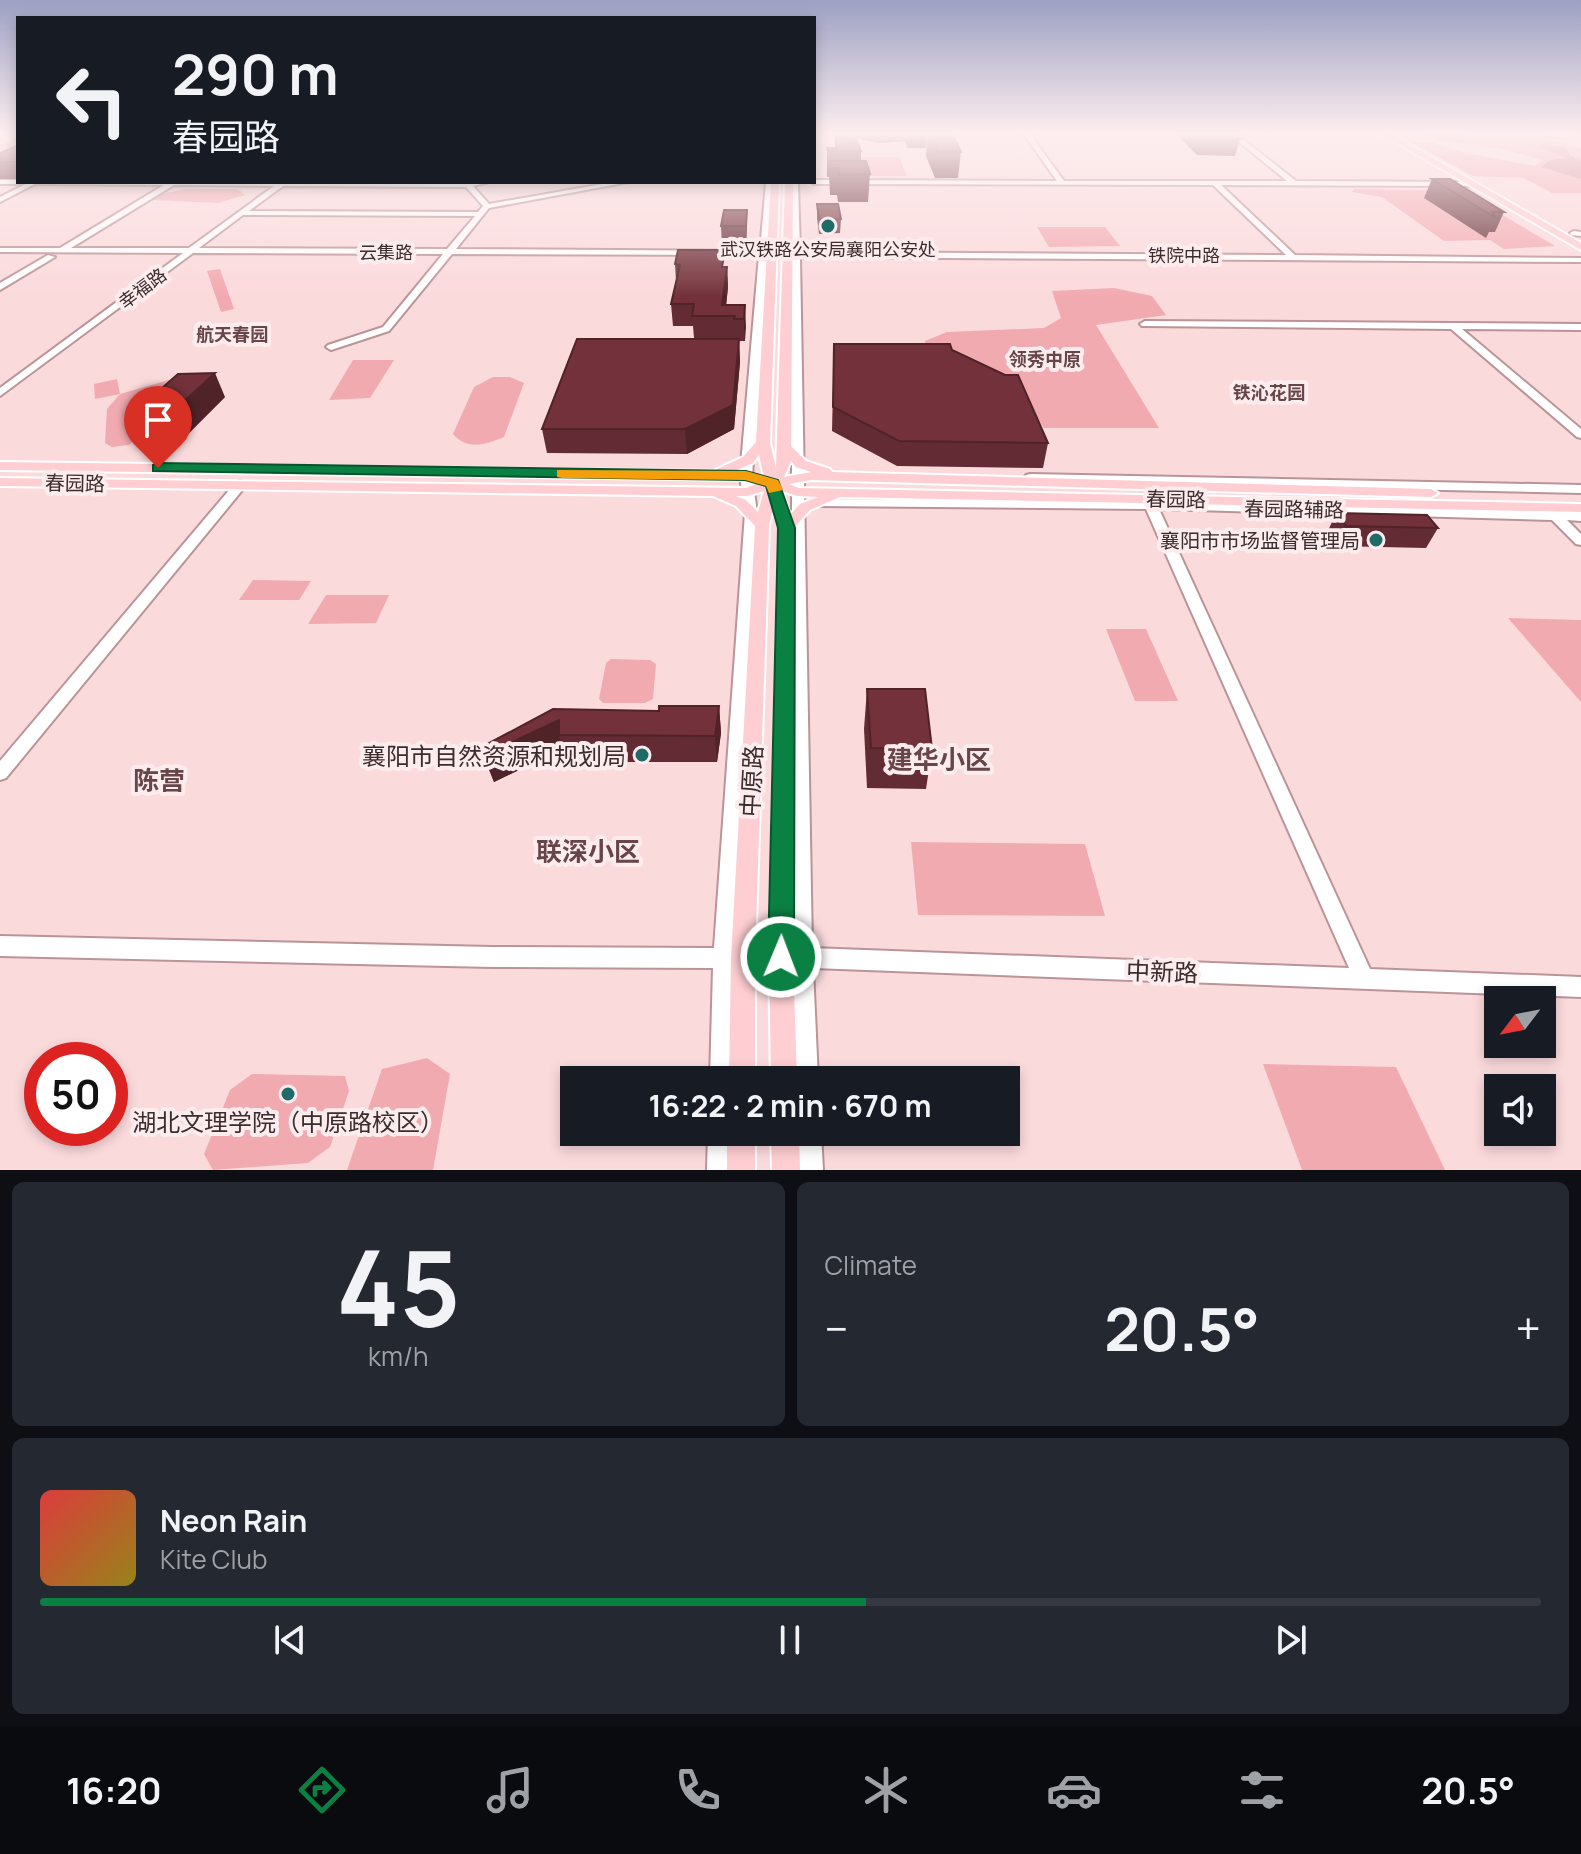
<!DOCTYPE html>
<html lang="en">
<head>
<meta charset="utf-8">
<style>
  body { margin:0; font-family:Manrope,"Noto Sans SC",sans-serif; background:#242831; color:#f1f3f6; height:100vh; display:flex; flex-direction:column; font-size:30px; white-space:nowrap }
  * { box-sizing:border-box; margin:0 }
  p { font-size:26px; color:#9ea1a6 }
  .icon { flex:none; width:44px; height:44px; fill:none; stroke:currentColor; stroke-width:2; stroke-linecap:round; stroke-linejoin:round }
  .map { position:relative; height:1170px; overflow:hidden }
  .details { display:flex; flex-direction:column; gap:12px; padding:12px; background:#0d0f14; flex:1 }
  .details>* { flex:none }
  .top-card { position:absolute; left:16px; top:16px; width:800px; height:168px; border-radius:0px; box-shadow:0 4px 12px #0003; background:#171b24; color:#f1f3f6; overflow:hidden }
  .needle { width:52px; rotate:238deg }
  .fabs { position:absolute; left:1484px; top:986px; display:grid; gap:16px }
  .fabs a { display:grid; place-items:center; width:72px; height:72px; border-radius:0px; background:#171b24; box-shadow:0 4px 12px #0003; font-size:40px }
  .speed { position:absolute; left:24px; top:1042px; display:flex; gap:16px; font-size:40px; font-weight:700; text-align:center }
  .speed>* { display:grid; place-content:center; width:104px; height:104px; border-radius:50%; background:#171b24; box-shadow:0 4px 12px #0003; line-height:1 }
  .speed .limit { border:12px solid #d22; background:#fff; color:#111 }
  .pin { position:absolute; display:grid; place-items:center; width:68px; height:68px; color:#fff; margin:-82px -34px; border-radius:50% 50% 50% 0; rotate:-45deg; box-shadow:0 0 8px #0007 }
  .pin .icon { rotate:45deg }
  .me { position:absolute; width:88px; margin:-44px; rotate:1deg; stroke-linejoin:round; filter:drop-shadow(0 0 6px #0008) }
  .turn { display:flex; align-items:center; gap:28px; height:168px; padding:0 24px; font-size:36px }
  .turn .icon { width:104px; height:104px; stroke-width:2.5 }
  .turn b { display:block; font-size:56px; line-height:68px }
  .big { font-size:60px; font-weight:700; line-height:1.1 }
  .details .tile { flex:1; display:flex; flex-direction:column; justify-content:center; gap:12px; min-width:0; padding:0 28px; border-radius:12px; background:#242831 }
  .details .dial { align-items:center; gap:0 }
  .dial b { font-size:104px; line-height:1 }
  .song { display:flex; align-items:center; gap:24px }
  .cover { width:96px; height:96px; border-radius:12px; background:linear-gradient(135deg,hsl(0 70% 55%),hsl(50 70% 35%)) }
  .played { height:8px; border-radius:4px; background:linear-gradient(90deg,#0b8043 55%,#363941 55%) }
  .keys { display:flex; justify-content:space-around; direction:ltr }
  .heat { display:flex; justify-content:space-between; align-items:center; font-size:44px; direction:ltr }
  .details .tiles { flex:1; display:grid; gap:12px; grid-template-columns:1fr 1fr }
  .tile:last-child { grid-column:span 2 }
  .trip { position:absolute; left:560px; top:1066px; width:460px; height:80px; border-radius:0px; background:#171b24; box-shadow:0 4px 12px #0003; font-weight:700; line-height:80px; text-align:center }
  .menu { display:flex; height:128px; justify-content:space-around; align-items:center; background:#090b0e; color:#9ea1a6 }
  .menu .icon { width:56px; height:56px }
  .menu .active { color:#0b8043 }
  .menu b { font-size:36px; color:#f1f3f6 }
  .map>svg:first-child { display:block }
</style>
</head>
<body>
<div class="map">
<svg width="1581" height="1170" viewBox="0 0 1581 1170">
  <rect width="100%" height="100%" fill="#fbdadc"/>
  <g fill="#f2aab1">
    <polygon points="1426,133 1520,133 1581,148 1581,193 1552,193 1524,178 1473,176 1411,142 1429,142 1465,153 1535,166 1543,160 1497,148 1439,140"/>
    <polygon points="855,157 899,157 907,176 860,176"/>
    <polygon points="185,189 238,189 245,195 218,203 154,200 162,194"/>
    <polygon points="1354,189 1462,191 1555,246 1504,249 1490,240 1444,241 1382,197 1352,192"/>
    <polygon points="1037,227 1105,227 1120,246 1049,247"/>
    <polygon points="220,269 234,309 221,312 207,271"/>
    <polygon points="1114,288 1152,296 1166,315 1096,325 1159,428 1044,428 1031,412 928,358 925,341 947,332 1044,328 1061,318 1052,291"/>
    <polygon points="353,360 394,360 370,398 329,400"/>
    <polygon points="179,377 177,402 129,445 112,447 105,443 107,409 120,394 95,399 94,384 117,379 120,394"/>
    <path d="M493,377H510L524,383L504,437C487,444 467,451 453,434L474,387Z"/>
    <polygon points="253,580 311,581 299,600 239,600"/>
    <polygon points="326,595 389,595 376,623 308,624"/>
    <polygon points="1508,618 1581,620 1581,702"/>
    <polygon points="1106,629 1146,629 1178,701 1135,701"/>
    <polygon points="611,659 650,660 656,664 653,699 645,703 603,703 599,699 606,663"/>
    <polygon points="911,842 1085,844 1105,916 918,915"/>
    <polygon points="427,1058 450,1074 433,1170 347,1170 382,1069"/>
    <polygon points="1263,1064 1396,1067 1445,1170 1302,1170"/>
    <polygon points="252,1074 345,1076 349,1091 330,1147 308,1163 213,1170 204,1154 230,1090"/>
  </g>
  <polygon fill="#cd838b" points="1544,143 1566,148 1570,155 1581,161 1581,179 1541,167 1550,160 1567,158 1535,146"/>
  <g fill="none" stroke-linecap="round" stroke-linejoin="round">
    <g stroke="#ba9497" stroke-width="4">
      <g id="minor">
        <path d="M1023,133H1029L1064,181H1287L1228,133H1235L1296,181L1471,182L1474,184L1471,186L1221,185L1295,255L1581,258V262L800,257L812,948L1349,968L1146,509L816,506L810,502L812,499L1143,501L1144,496H1152L1155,501L1546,512L1552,509L1559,513H1581V521L1567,520L1581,534V545L1576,544L1552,520L1159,509L1370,969L1581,977V997L813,968L818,1080H796L792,968H734L732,1080H710L713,968L492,967L0,956V936L492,947L714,948L745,513L740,476L759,255L452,254L389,331L331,350L326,347L328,345L383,327L443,254L193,253L0,396V388L183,253L0,252V248H60L164,185L35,184L0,202V197L26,184H0V180H18V182H489L473,186L489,204L614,182H629L489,208L456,249L760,251L766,182H772L768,251L776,253L767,255L752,476L757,513L735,948H792V256L785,254L792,252V182H798L800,252L1286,255L1213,185L814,184L811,182H814V180L1057,181ZM174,185L274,186L189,248H71ZM283,186L466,187L483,206L478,212L249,211ZM243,215L475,216L447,249L199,248Z"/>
        <polygon points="1429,133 1581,133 1581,137 1432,135"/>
        <polygon points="1574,231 1581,232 1581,236 1571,235 1570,233"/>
        <polygon points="48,255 55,257 0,290 0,283"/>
        <polygon points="1145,321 1581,324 1581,330 1462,329 1581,429 1581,438 1577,437 1451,329 1142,326 1140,324"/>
        <polygon points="1030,474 1581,485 1581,493 1026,481 1024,478 1026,475"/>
        <polygon points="240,481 244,482 246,485 244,488 6,778 0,780 0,761 236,482"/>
        <polygon points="708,1132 732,1132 731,1170 707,1170"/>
        <polygon points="797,1132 821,1132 823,1170 799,1170"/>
      </g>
    </g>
    <g stroke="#fff" stroke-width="4">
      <g id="major">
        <polygon points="1380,133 1389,133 1581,243 1581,250"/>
        <polygon points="1547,133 1581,133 1581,136 1550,135"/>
        <polygon points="18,141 18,145 0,152 0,147"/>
        <path d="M771,182H779L770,443L776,468L785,182H793L791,446L806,461L830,469L832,472L1431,489L1438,493L1431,497L811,480L789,484L799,488L1581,504V512L840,497L810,510L793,529V957L797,1080H771L769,957L779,528L773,509L769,525L755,958V1080H729L731,958L755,526L736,506L713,496L0,486V478L746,488L758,483L746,480L0,470V462L713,471L743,457L756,442ZM759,455L764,477L733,472L753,463ZM791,461L796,467L811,472L784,477ZM764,491L758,512L746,500L736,496H747ZM782,491L797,496L818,497L800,504L790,515Z"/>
        <rect x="727" y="1132" width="28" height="38"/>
        <polygon points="771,1132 799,1132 800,1170 772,1170"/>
      </g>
    </g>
    <g stroke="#fff" stroke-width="4">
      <polygon id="highway" points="18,137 18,143 0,151 0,145"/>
    </g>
    <use href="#minor" fill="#fff" fill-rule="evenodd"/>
    <use href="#major" fill="#feced2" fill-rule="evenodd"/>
    <use href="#highway" fill="#fdadb4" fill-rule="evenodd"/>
  </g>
  <g fill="#632b33">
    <polygon points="835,133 927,133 926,148 907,148 905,141 879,143 849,137 861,151 861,161 870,174 868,202 838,202 837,195 830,195 829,177 827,177 827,148 835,148"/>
    <polygon points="928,133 952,133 961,152 958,178 935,178 926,156"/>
    <polygon points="1179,133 1233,133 1240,139 1235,156 1197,155 1178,136"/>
    <polygon points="18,145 18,179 0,179 0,153"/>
    <polygon points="1432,179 1504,212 1495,232 1489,232 1486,238 1424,198"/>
    <polygon points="817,204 841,219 840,233 819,234 817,218"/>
    <polygon points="747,210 746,246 722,246 721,226"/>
    <polygon points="675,264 727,267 728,287 726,305 745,305 745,341 739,341 740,362 734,429 687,454 547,453 542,429 735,339 735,338 694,338 693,326 673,326 671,304 676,280"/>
    <polygon points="834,344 952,350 1048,443 1043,468 897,466 832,431"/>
    <polygon points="225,397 179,443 142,442 128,418"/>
    <polygon points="1336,513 1438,528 1426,548 1336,546 1327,533"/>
    <polygon points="867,689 932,749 926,789 867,788 864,729"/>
    <polygon points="719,706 721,733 717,762 566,762 563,749 494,782 480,748 659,711"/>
  </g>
  <g fill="#502329">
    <polygon points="880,133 905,133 905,141 879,143"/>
    <polygon points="747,210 747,229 746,246 746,226"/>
    <polygon points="727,267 728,287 725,316 722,305"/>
    <polygon points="745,305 746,327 745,341 744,319"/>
    <polygon points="739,339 740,362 734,429 687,454 685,429"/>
    <polygon points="215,373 225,397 179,443 166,418"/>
    <polygon points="719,706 721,733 717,762 715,736"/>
    <polygon points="559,720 559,735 563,749 494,782 484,755"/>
  </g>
  <g fill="#73323b" stroke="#502329" stroke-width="2">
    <polygon points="835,133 848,133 849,138 856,138 861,151 828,151 827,148 837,148"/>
    <polygon points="929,133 952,133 961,152 938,152"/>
    <polygon points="1196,133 1233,133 1240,139 1202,139"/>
    <polygon points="18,145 18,162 0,162 0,153"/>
    <polygon points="830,161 866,161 870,174 839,175 838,168 831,168"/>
    <polygon points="1432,179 1450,179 1504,212 1492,212 1496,218"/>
    <polygon points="817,204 838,204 841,219 819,219"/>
    <polygon points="724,210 747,210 746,226 721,226"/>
    <polygon points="678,250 725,250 722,267 727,267 722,305 745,305 744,319 734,319 735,316 692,316 694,304 671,304 680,265 675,264"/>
    <polygon points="577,339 739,339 733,405 685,429 542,429"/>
    <polygon points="834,344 950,344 952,350 1005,375 1018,375 1048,443 899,441 833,407"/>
    <polygon points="215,373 166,418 128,418 178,374"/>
    <polygon points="1336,513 1427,515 1438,528 1346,526"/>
    <polygon points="867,689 925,689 932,749 871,748"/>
    <polygon points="659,706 719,706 715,736 559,735 559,720 484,755 480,748 553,709 659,711"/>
  </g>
  <linearGradient id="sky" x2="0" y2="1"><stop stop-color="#9da0c3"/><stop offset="0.45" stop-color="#fdeeef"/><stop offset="1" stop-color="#fdeeef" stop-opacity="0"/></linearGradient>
  <rect width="1581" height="297" fill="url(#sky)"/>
  <polygon fill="#0b8043" stroke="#07532c" stroke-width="2" points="158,463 746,471 778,480 795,528 794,957 790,967 781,970 772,967 768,957 778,528 766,486 745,480 153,471 153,465"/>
  <polygon fill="#f59e0b" points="557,470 746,471 778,480 783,490 769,493 766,486 745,480 562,478 557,477"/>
  <g fill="#1f6b69" stroke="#fceced" stroke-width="3">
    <circle cx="828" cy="226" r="8"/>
    <circle cx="1376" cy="540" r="8"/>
    <circle cx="642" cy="755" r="8"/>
    <circle cx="288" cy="1094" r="8"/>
  </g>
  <g text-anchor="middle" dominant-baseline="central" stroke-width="8" stroke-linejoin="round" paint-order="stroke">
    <g font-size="18" fill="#3b2c2d" stroke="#fceced">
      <text x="828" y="249">武汉铁路公安局襄阳公安处</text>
    </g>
    <g font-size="18" fill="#3b2c2d" stroke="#fceced">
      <text x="386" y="252">云集路</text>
      <text x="1184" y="255">铁院中路</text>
      <text transform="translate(142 288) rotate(-37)">幸福路</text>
    </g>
    <g font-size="18" font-weight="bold" fill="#674549" stroke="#fceced">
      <text x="232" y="334">航天春园</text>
      <text x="1045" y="359">领秀中原</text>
      <text x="1269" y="392">铁沁花园</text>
    </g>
    <g font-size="20" fill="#3b2c2d" stroke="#fceced">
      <text transform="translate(75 483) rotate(1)">春园路</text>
      <text transform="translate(1176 499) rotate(1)">春园路</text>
      <text transform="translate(1294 509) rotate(1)">春园路辅路</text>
    </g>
    <g font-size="20" fill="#3b2c2d" stroke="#fceced" text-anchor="end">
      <text x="1360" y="540">襄阳市市场监督管理局</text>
    </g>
    <g font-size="24" fill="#3b2c2d" stroke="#fceced" text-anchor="end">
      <text x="626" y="755">襄阳市自然资源和规划局</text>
      <text x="288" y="1121" text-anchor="middle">湖北文理学院（中原路校区）</text>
    </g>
    <g font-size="24" fill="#3b2c2d" stroke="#fceced">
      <text transform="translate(751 781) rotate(-87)">中原路</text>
      <text transform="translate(1162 971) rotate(2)">中新路</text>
    </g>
    <g font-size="26" font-weight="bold" fill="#674549" stroke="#fceced">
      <text x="939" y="759">建华小区</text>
      <text x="159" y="780">陈营</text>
      <text x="588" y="851">联深小区</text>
    </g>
  </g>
</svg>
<div class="fabs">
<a><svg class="needle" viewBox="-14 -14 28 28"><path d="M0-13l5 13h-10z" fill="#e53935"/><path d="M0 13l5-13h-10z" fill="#9ea1a6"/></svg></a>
<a><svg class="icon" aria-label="sound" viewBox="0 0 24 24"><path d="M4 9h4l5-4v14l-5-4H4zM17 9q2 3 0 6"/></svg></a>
</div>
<div class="speed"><div class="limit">50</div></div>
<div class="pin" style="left:158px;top:468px;background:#d93025"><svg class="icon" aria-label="arrive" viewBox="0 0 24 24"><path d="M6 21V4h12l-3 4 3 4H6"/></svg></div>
<svg class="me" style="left:781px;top:957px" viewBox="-20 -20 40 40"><circle r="17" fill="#0b8043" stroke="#fff" stroke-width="3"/><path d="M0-11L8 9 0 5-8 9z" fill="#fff"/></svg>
<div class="trip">16:22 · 2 min · 670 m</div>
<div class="top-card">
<div class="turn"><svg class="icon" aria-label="left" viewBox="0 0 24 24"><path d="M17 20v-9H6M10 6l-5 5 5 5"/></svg><div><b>290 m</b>春园路</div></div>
</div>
</div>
<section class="details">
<div class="tiles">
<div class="tile dial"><b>45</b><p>km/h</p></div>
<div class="tile"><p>Climate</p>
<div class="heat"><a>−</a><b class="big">20.5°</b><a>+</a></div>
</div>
<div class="tile">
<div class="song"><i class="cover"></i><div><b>Neon Rain</b><p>Kite Club</p></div></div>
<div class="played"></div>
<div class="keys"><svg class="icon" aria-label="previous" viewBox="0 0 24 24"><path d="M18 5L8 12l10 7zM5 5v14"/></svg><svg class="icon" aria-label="pause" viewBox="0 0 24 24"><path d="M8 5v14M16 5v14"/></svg><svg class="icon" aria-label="next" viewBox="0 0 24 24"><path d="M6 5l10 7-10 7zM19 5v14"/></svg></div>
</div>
</div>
</section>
<nav class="menu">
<b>16:20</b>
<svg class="icon active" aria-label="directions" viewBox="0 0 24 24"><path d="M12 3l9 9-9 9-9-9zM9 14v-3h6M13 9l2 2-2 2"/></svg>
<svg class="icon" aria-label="music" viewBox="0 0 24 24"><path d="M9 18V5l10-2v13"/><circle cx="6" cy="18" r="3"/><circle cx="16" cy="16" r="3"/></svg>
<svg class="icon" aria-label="phone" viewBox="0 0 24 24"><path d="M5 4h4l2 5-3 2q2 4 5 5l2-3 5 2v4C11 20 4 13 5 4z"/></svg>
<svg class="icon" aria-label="climate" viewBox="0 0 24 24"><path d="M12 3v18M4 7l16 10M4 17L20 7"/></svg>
<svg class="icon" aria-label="car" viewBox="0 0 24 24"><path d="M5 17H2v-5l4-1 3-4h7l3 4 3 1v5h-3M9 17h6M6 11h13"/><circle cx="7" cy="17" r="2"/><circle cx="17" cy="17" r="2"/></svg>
<svg class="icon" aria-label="filters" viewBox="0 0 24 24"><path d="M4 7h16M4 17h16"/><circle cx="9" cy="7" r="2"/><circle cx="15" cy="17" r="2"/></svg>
<b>20.5°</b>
</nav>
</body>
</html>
